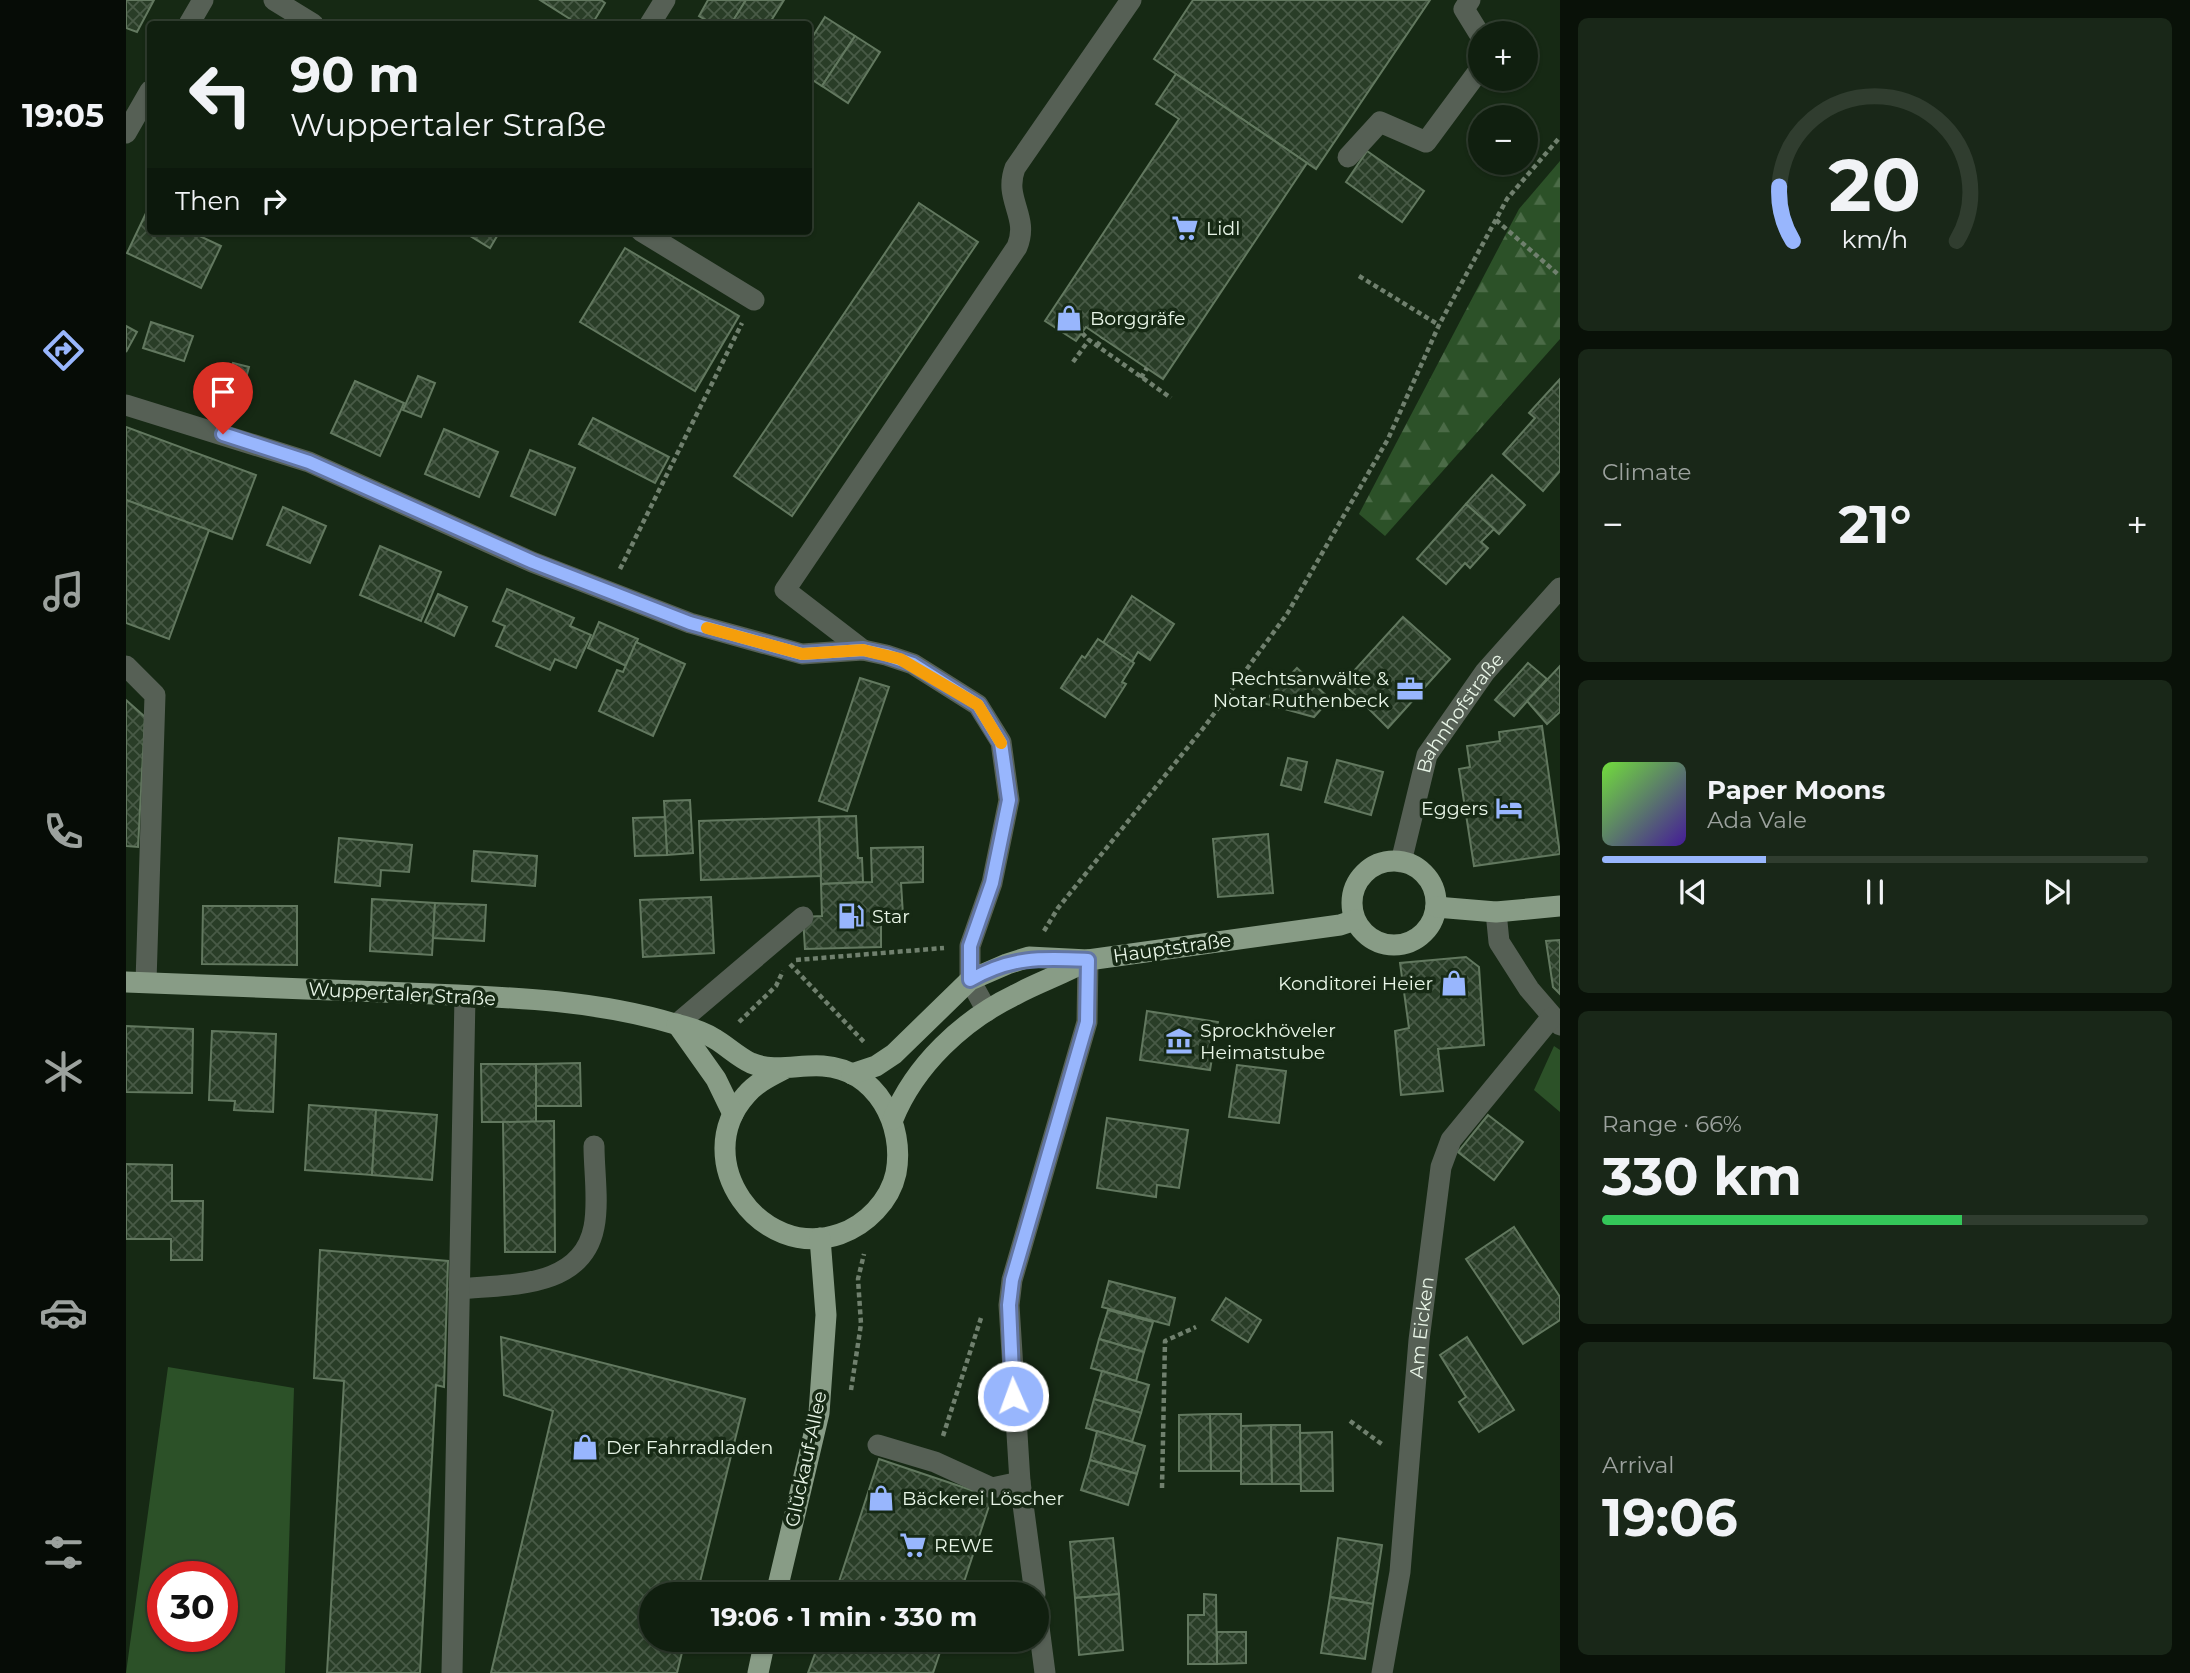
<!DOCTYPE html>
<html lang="en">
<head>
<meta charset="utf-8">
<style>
  body { margin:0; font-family:Montserrat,sans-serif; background:#192718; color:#f1f3f6; height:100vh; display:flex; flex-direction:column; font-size:26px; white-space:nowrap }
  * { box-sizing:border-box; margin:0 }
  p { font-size:23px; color:#9ca29e }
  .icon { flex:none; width:38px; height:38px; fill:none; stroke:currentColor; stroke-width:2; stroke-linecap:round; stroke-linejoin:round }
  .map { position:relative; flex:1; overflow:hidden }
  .panel { display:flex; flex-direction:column; gap:18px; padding:18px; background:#091108; width:630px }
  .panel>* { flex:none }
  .guide { position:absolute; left:21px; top:21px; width:665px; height:214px; border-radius:7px; box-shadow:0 2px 5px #0004,0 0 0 2px #303d2f; background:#101f0f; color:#f1f3f6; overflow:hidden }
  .fabs { position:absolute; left:1342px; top:21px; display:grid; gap:14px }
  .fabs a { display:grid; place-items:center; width:70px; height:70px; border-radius:50%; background:#101f0f; box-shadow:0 2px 5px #0004,0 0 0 2px #303d2f; font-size:35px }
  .speed { position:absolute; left:21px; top:1561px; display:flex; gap:14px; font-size:35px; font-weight:700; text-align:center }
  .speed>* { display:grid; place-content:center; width:91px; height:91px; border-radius:50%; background:#101f0f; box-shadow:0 2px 5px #0004,0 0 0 2px #303d2f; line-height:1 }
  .speed .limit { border:10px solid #d22; background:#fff; color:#111 }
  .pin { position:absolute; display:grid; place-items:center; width:60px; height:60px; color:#fff; margin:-72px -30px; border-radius:50% 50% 50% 0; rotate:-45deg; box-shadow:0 0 7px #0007 }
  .pin .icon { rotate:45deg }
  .me { position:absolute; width:77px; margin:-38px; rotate:358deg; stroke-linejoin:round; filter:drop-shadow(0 0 5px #0008) }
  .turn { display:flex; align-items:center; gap:24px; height:147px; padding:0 28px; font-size:32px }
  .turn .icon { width:91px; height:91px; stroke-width:2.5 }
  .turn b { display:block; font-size:49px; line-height:60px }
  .then { display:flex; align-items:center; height:66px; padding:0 28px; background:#0003; gap:14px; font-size:26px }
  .big { font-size:52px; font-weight:700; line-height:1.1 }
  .panel .tile { flex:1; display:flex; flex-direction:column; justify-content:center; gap:10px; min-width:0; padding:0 24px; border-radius:10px; background:#192718 }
  .panel .dial { align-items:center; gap:0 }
  .dial svg { height:182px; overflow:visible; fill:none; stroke:#303d2f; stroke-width:7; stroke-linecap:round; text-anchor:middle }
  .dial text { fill:#f1f3f6; stroke:none }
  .song { display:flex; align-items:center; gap:21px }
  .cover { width:84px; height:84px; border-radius:10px; background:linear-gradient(135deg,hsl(100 70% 55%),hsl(260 70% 35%)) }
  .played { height:7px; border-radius:4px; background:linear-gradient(90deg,#98b6fd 30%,#303d2f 30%) }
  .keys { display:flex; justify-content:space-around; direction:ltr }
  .heat { display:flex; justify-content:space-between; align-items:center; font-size:38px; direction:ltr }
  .charge { height:10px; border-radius:5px; background:linear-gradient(90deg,#34c759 66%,#303d2f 0) }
  .trip { position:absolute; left:513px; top:1582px; width:410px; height:70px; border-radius:35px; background:#101f0f; box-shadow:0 2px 5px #0004,0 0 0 2px #303d2f; font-weight:700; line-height:70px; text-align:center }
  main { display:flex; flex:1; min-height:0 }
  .dock { display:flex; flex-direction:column; width:126px; justify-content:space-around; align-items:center; background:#060c06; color:#9ca29e }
  .dock .icon { width:49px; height:49px }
  .dock .selected { color:#98b6fd }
  .dock b { font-size:32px; color:#f1f3f6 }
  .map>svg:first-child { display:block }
</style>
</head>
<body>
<main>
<nav class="dock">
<b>19:05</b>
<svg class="icon selected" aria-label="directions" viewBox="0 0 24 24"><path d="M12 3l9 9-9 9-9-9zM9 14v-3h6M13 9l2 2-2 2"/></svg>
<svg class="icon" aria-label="music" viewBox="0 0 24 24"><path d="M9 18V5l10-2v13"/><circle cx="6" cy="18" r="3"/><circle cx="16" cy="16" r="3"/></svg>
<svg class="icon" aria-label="phone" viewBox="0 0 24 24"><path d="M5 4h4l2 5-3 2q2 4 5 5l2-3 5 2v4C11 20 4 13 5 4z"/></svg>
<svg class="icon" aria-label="climate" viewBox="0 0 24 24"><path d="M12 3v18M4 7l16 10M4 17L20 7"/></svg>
<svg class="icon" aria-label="car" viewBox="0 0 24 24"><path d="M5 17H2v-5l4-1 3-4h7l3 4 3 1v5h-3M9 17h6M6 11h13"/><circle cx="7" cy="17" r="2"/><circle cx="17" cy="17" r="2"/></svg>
<svg class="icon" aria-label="filters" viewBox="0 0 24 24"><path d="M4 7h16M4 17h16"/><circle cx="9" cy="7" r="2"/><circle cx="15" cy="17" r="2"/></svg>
</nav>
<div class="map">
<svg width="1434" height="1673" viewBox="0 0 1434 1673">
  <defs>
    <pattern id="forest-firs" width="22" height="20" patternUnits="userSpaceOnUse" patternTransform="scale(1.75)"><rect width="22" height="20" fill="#2c5128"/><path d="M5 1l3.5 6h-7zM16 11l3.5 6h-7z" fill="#4b6b47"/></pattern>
    <pattern id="building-cross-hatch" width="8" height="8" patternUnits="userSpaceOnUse" patternTransform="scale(1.75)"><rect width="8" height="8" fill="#293d27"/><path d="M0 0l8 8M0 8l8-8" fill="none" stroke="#485a46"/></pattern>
  </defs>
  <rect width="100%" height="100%" fill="#162914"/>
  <g fill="#2c5128" fill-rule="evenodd">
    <polygon points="1428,1046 1434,1050 1434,1112 1408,1090"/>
    <path d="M42,1367L168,1388L159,1673H0ZM37,1577H96V1636H37Z"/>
  </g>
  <polygon fill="url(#forest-firs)" points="1434,161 1434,339 1259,536 1233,514 1393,209"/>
  <g fill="url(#building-cross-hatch)" stroke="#62785f" stroke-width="2">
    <polygon points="0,0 28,0 11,32 0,28"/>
    <polygon points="414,0 475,0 479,3 466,24 452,24"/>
    <polygon points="582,0 620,0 605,24 587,24 573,16"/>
    <polygon points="620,0 658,0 643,24 605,24"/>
    <polygon points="1067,0 1304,0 1190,169 1028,59"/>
    <polygon points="699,17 729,36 696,86 682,77 682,44"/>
    <polygon points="729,36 754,52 722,103 696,86"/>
    <polygon points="1050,74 1181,163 1037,379 960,327 950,341 919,321 1053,119 1030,104"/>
    <polygon points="1241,151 1298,191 1276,222 1220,182"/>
    <polygon points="793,203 852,242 666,516 608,476"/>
    <polygon points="21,211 24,213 24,231 63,231 95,246 75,288 1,253"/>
    <polygon points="336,231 374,231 364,248"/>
    <polygon points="499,248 613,316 569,391 454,322"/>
    <polygon points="25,322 67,336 58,361 17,348"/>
    <polygon points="0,326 11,332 0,352"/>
    <polygon points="107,363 123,367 114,400 97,395"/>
    <polygon points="292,376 309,383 295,417 277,410"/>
    <polygon points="1434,379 1434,471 1417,491 1377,454 1409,418 1403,413"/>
    <polygon points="229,381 278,403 254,456 205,433"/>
    <polygon points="467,418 543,457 529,483 453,444"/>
    <polygon points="0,427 130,475 106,539 0,500"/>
    <polygon points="318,429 372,452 353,497 299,474"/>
    <polygon points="404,450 449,468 429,515 385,496"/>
    <polygon points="1366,475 1399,505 1373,534 1340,504"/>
    <polygon points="0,500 83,530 43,639 0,623"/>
    <polygon points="1340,504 1368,529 1355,542 1362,548 1344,568 1339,563 1320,584 1291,559"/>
    <polygon points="157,507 200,526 184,563 141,545"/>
    <polygon points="254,546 315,572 295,621 234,595"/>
    <polygon points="381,589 448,618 444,626 465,635 450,668 429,659 424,670 370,646 379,626 367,621"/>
    <polygon points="312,594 341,607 328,636 299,622"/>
    <polygon points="1006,596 1048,624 1024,660 1012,652 1006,662 977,643"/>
    <polygon points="1277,617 1324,659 1262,728 1217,683"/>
    <polygon points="473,622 512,639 500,666 462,648"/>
    <polygon points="972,639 1008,663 996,682 1000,684 979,717 935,688 956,656 959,658"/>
    <polygon points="510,642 559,664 527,736 473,711 491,670 497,672"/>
    <polygon points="1402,663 1421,679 1388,716 1369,700"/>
    <polygon points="1434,666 1434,712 1421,724 1401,701"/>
    <polygon points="1171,668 1204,699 1188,717 1137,703"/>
    <polygon points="734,678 763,687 721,811 693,801"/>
    <polygon points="0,700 19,717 12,847 0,846"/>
    <polygon points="1416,726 1434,854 1348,866 1333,769 1344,767 1341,746 1374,741 1373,732"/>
    <polygon points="1162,758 1181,762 1175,790 1155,785"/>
    <polygon points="1211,760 1257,772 1245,815 1199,802"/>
    <polygon points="564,800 567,853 541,855 538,801"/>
    <polygon points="730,816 732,858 736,858 737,882 695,884 693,817"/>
    <polygon points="539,817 541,855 509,856 507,818"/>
    <polygon points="693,817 695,876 575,880 573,821"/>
    <polygon points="1142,834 1147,893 1092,897 1087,839"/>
    <polygon points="213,838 286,845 283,872 255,870 254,886 209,882"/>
    <polygon points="797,847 797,882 775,883 777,915 755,915 755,947 679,949 677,917 696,916 695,884 746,882 745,848"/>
    <polygon points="348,851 411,856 409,886 346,881"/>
    <polygon points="585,897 588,953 517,957 514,900"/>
    <polygon points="246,899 309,903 306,955 244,951"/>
    <polygon points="309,903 360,905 358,941 307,938"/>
    <polygon points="77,906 171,906 171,965 76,964"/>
    <polygon points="1434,940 1434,994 1427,987 1420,941"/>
    <polygon points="1340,957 1353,967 1358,1045 1312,1049 1317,1091 1275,1095 1269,1031 1283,1028 1274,963"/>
    <polygon points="1021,1011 1092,1022 1084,1070 1014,1060"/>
    <polygon points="0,1026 67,1029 66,1093 0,1092"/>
    <polygon points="86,1031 150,1034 147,1112 108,1110 109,1101 83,1100"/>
    <polygon points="454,1063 455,1106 410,1106 410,1064"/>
    <polygon points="355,1064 410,1064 410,1122 356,1122"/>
    <polygon points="1111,1065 1160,1071 1153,1123 1103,1117"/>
    <polygon points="183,1105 250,1110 246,1175 179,1170"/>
    <polygon points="250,1110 311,1115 306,1180 246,1175"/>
    <polygon points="1362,1115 1397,1142 1368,1180 1332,1152"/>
    <polygon points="981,1118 1062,1130 1053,1188 1031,1185 1030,1197 971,1188"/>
    <polygon points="428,1121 429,1252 379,1252 377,1122"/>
    <polygon points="0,1164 46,1165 46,1201 77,1201 76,1260 45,1260 45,1239 0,1239"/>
    <polygon points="1388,1227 1434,1297 1434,1320 1397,1344 1340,1259"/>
    <polygon points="194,1250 322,1261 318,1387 310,1385 294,1673 201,1673 218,1381 188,1378"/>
    <polygon points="983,1281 1049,1298 1043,1325 976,1307"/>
    <polygon points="1100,1298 1135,1320 1122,1342 1086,1320"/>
    <polygon points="982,1310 1027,1322 1018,1352 973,1339"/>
    <polygon points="375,1337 619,1399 571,1594 525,1594 525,1640 559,1640 551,1673 365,1673 427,1411 378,1395"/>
    <polygon points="1341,1337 1388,1410 1353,1432 1333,1402 1340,1397 1314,1355"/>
    <polygon points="973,1339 1018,1352 1010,1381 965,1368"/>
    <polygon points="976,1371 1023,1385 1015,1413 968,1399"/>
    <polygon points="968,1399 1015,1413 1006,1442 960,1428"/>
    <polygon points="1084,1414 1115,1414 1115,1471 1085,1471"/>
    <polygon points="1084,1414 1085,1471 1053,1471 1053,1415"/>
    <polygon points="1145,1425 1146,1484 1115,1484 1115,1426"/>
    <polygon points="1145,1425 1174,1425 1175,1484 1146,1484"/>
    <polygon points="971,1431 1019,1446 1011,1474 964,1460"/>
    <polygon points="1206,1432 1207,1491 1175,1491 1174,1433"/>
    <polygon points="753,1459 866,1497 834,1594 709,1594"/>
    <polygon points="964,1460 1011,1474 1002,1505 955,1490"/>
    <polygon points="987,1538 993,1594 949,1598 944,1542"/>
    <polygon points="1212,1538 1256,1545 1247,1604 1204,1597"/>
    <polygon points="993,1594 997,1650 953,1655 949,1598"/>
    <polygon points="1078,1594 1090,1595 1091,1664 1062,1664 1062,1615 1078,1615"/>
    <polygon points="1204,1597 1247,1604 1239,1659 1195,1653"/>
    <polygon points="1091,1632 1120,1632 1120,1663 1091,1664"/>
    <polygon points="694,1640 818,1640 807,1673 682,1673"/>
  </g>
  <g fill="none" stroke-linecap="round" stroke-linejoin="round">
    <g stroke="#70806e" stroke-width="4.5" stroke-dasharray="5 3.5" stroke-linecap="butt">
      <polyline points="1370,220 1434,276"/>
      <polyline points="1233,276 1313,325"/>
      <polyline points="956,333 963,340"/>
      <polyline points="971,346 976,338"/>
      <polyline points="947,362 963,340 1045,398"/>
      <polyline points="1015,378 1021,368"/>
      <polyline points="494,569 616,323"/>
      <polyline points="918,931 932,908 1079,726 1161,614 1262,439 1313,325 1381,199 1434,137"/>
      <polyline points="670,960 818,948"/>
      <polyline points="664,964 738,1042"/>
      <polyline points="613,1022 650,986 657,971"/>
      <polyline points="725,1390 735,1324 732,1279 738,1254"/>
      <polyline points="1224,1421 1257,1445"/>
      <polyline points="817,1436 855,1318"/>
      <polyline points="1036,1488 1039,1341 1070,1327"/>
    </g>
    <g stroke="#566055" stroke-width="21">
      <polyline points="148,0 187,24"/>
      <polyline points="1344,0 1338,9 1354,35"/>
      <polyline points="63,24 77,0"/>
      <polyline points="524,24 539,0"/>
      <polyline points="0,133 24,91"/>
      <polyline points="1222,157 1254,122 1300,142 1354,69"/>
      <polyline points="515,231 628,300"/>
      <polyline points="0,405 183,462 406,562 564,623 676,654 737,650 760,655 787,664 852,705 875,742 883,800 866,883 844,946 844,980 861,1011"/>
      <path d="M737,650L659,590L891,247C904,216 877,200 889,168L1005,0"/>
      <polyline points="0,666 29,695 20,982"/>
      <path id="s1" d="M1275,862L1301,755L1359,672L1434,588"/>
      <polyline points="1370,912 1373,942 1403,989 1434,1025"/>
      <polyline points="551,1024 677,917"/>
      <path d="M333,1289C383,1284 456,1289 468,1227C473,1202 468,1171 468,1146"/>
      <polyline points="752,1445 809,1462 866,1488 894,1482"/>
      <polyline points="909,1594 894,1482 883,1305 886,1280 961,1022 962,960"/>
      <polyline points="910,1604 919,1673"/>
      <polyline points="326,1673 339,996"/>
      <path id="s2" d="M1256,1673L1274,1572L1293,1340L1315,1167L1325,1140L1425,1018"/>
    </g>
    <g stroke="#889c86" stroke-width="21">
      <circle cx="1268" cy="903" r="42"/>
      <polyline points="1310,907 1370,912 1434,906"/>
      <path d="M0,982C94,985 188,989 282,993C371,997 463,998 549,1024C562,1027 578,1032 589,1039C601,1046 612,1057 625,1063C648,1073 674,1064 697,1066C751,1070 779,1125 770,1173C764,1201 740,1225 714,1234C634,1262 562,1160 620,1095C631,1082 645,1076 660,1068"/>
      <polyline points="551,1024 590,1079 607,1114"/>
      <polyline points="726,1074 750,1066 768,1054 844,980 881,964 903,957 962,960 1214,925 1229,920"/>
      <path d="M767,1119C789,1065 837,1020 889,995C913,982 938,974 962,960"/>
      <polyline points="650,1594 693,1413 700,1315 694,1238"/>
      <polyline points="632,1673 639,1640"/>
    </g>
  </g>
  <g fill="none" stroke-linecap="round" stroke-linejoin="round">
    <g stroke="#6376a4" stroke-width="18">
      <path id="route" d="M97,434L183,462L407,562L564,623L676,654L737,650L760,655L787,664L852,705L875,743L883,800L866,883L844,946V980C886,956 916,958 962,960L961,1022L886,1280L883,1305L887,1396"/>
    </g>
    <use href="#route" stroke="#98b6fd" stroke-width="12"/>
    <polyline stroke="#f59e0b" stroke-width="12" points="581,628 676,654 737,650 774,659 852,705 875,743"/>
  </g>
  <defs>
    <g id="supermarket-bare" transform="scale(2.1)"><path d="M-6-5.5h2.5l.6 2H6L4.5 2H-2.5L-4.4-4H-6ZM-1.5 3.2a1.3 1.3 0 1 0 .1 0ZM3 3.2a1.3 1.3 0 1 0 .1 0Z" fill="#98b6fd" stroke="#162914" stroke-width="2.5" paint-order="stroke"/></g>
    <g id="shop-bare" transform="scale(2.1)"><path d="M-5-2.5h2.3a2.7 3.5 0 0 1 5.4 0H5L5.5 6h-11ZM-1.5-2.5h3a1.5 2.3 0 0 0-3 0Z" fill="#98b6fd" stroke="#162914" stroke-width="2.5" paint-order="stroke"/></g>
    <g id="office-bare" transform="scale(2.1)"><path d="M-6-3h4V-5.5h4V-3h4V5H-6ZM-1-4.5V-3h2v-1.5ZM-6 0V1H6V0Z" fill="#98b6fd" stroke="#162914" stroke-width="2.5" paint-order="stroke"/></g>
    <g id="hotel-bare" transform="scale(2.1)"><path d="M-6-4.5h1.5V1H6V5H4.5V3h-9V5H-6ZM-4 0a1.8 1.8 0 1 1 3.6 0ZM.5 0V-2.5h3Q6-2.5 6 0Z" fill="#98b6fd" stroke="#162914" stroke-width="2.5" paint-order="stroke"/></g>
    <g id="fuel-bare" transform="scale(2.1)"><path d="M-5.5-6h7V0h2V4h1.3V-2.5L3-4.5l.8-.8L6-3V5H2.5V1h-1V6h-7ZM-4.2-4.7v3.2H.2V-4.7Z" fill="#98b6fd" stroke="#162914" stroke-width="2.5" paint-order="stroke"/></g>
    <g id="museum-bare" transform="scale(2.1)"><path d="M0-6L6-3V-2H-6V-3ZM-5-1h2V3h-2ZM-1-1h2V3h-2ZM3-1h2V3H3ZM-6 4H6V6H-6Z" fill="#98b6fd" stroke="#162914" stroke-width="2.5" paint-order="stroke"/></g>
  </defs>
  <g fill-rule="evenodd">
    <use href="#supermarket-bare" x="1059" y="228"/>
    <use href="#shop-bare" x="943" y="318"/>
    <use href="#office-bare" x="1284" y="689"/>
    <use href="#hotel-bare" x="1383" y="808"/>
    <use href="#fuel-bare" x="725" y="916"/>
    <use href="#shop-bare" x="1328" y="983"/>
    <use href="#museum-bare" x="1053" y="1041"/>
    <use href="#shop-bare" x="459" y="1447"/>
    <use href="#shop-bare" x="755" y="1498"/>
    <use href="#supermarket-bare" x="787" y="1545"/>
  </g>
  <g text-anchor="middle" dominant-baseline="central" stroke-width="7" stroke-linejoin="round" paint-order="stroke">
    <g font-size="19" fill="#e8f5e7" stroke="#162914" text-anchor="start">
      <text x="1080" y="228">Lidl</text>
      <text x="964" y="318">Borggräfe</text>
      <text x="1263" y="678" text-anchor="end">Rechtsanwälte &amp;<tspan x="1263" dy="22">Notar Ruthenbeck</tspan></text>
      <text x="1362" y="808" text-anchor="end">Eggers</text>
      <text x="746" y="916">Star</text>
      <text x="1307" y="983" text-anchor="end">Konditorei Heier</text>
      <text x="1074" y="1030">Sprockhöveler<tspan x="1074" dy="22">Heimatstube</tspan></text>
      <text x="480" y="1447">Der Fahrradladen</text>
      <text x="776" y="1498">Bäckerei Löscher</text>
      <text x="808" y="1545">REWE</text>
    </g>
    <g font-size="19" fill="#e8f5e7" stroke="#162914">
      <text stroke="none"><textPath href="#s1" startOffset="163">Bahnhofstraße</textPath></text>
      <text transform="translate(1046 948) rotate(-8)">Hauptstraße</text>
      <text transform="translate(276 994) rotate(3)">Wuppertaler Straße</text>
      <text stroke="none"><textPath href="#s2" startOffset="348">Am Eicken</textPath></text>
      <text transform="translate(680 1459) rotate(-78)">Glückauf-Allee</text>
    </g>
  </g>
</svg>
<div class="fabs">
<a>+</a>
<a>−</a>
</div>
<div class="speed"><div class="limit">30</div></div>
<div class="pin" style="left:97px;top:434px;background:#d93025"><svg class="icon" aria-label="arrive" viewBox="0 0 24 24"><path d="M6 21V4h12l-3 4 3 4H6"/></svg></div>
<svg class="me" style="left:887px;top:1396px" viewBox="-20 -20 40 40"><circle r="17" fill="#98b6fd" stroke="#fff" stroke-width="3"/><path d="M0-11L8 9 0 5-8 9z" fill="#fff"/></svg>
<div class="trip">19:06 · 1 min · 330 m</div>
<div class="guide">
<div class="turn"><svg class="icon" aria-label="left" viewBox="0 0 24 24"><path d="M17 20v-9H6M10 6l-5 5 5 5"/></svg><div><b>90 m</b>Wuppertaler Straße</div></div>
<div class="then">Then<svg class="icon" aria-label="right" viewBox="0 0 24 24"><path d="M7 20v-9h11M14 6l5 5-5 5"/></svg></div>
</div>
</div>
<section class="panel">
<div class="tile dial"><svg viewBox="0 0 100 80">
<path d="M14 69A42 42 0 1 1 86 69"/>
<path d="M14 69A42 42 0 0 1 8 45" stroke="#98b6fd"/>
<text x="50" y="56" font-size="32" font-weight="700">20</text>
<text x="50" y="72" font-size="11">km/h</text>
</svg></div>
<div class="tile"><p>Climate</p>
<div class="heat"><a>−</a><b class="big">21°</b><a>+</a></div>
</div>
<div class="tile">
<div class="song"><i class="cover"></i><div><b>Paper Moons</b><p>Ada Vale</p></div></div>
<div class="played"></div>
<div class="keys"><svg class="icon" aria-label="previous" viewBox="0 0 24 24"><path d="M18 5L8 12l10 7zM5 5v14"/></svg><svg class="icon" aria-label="pause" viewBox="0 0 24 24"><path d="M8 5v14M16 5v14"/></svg><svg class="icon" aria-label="next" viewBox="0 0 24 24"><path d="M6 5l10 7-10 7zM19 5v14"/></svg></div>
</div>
<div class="tile"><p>Range · 66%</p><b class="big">330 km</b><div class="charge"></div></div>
<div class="tile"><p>Arrival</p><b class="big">19:06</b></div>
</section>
</main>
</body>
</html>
